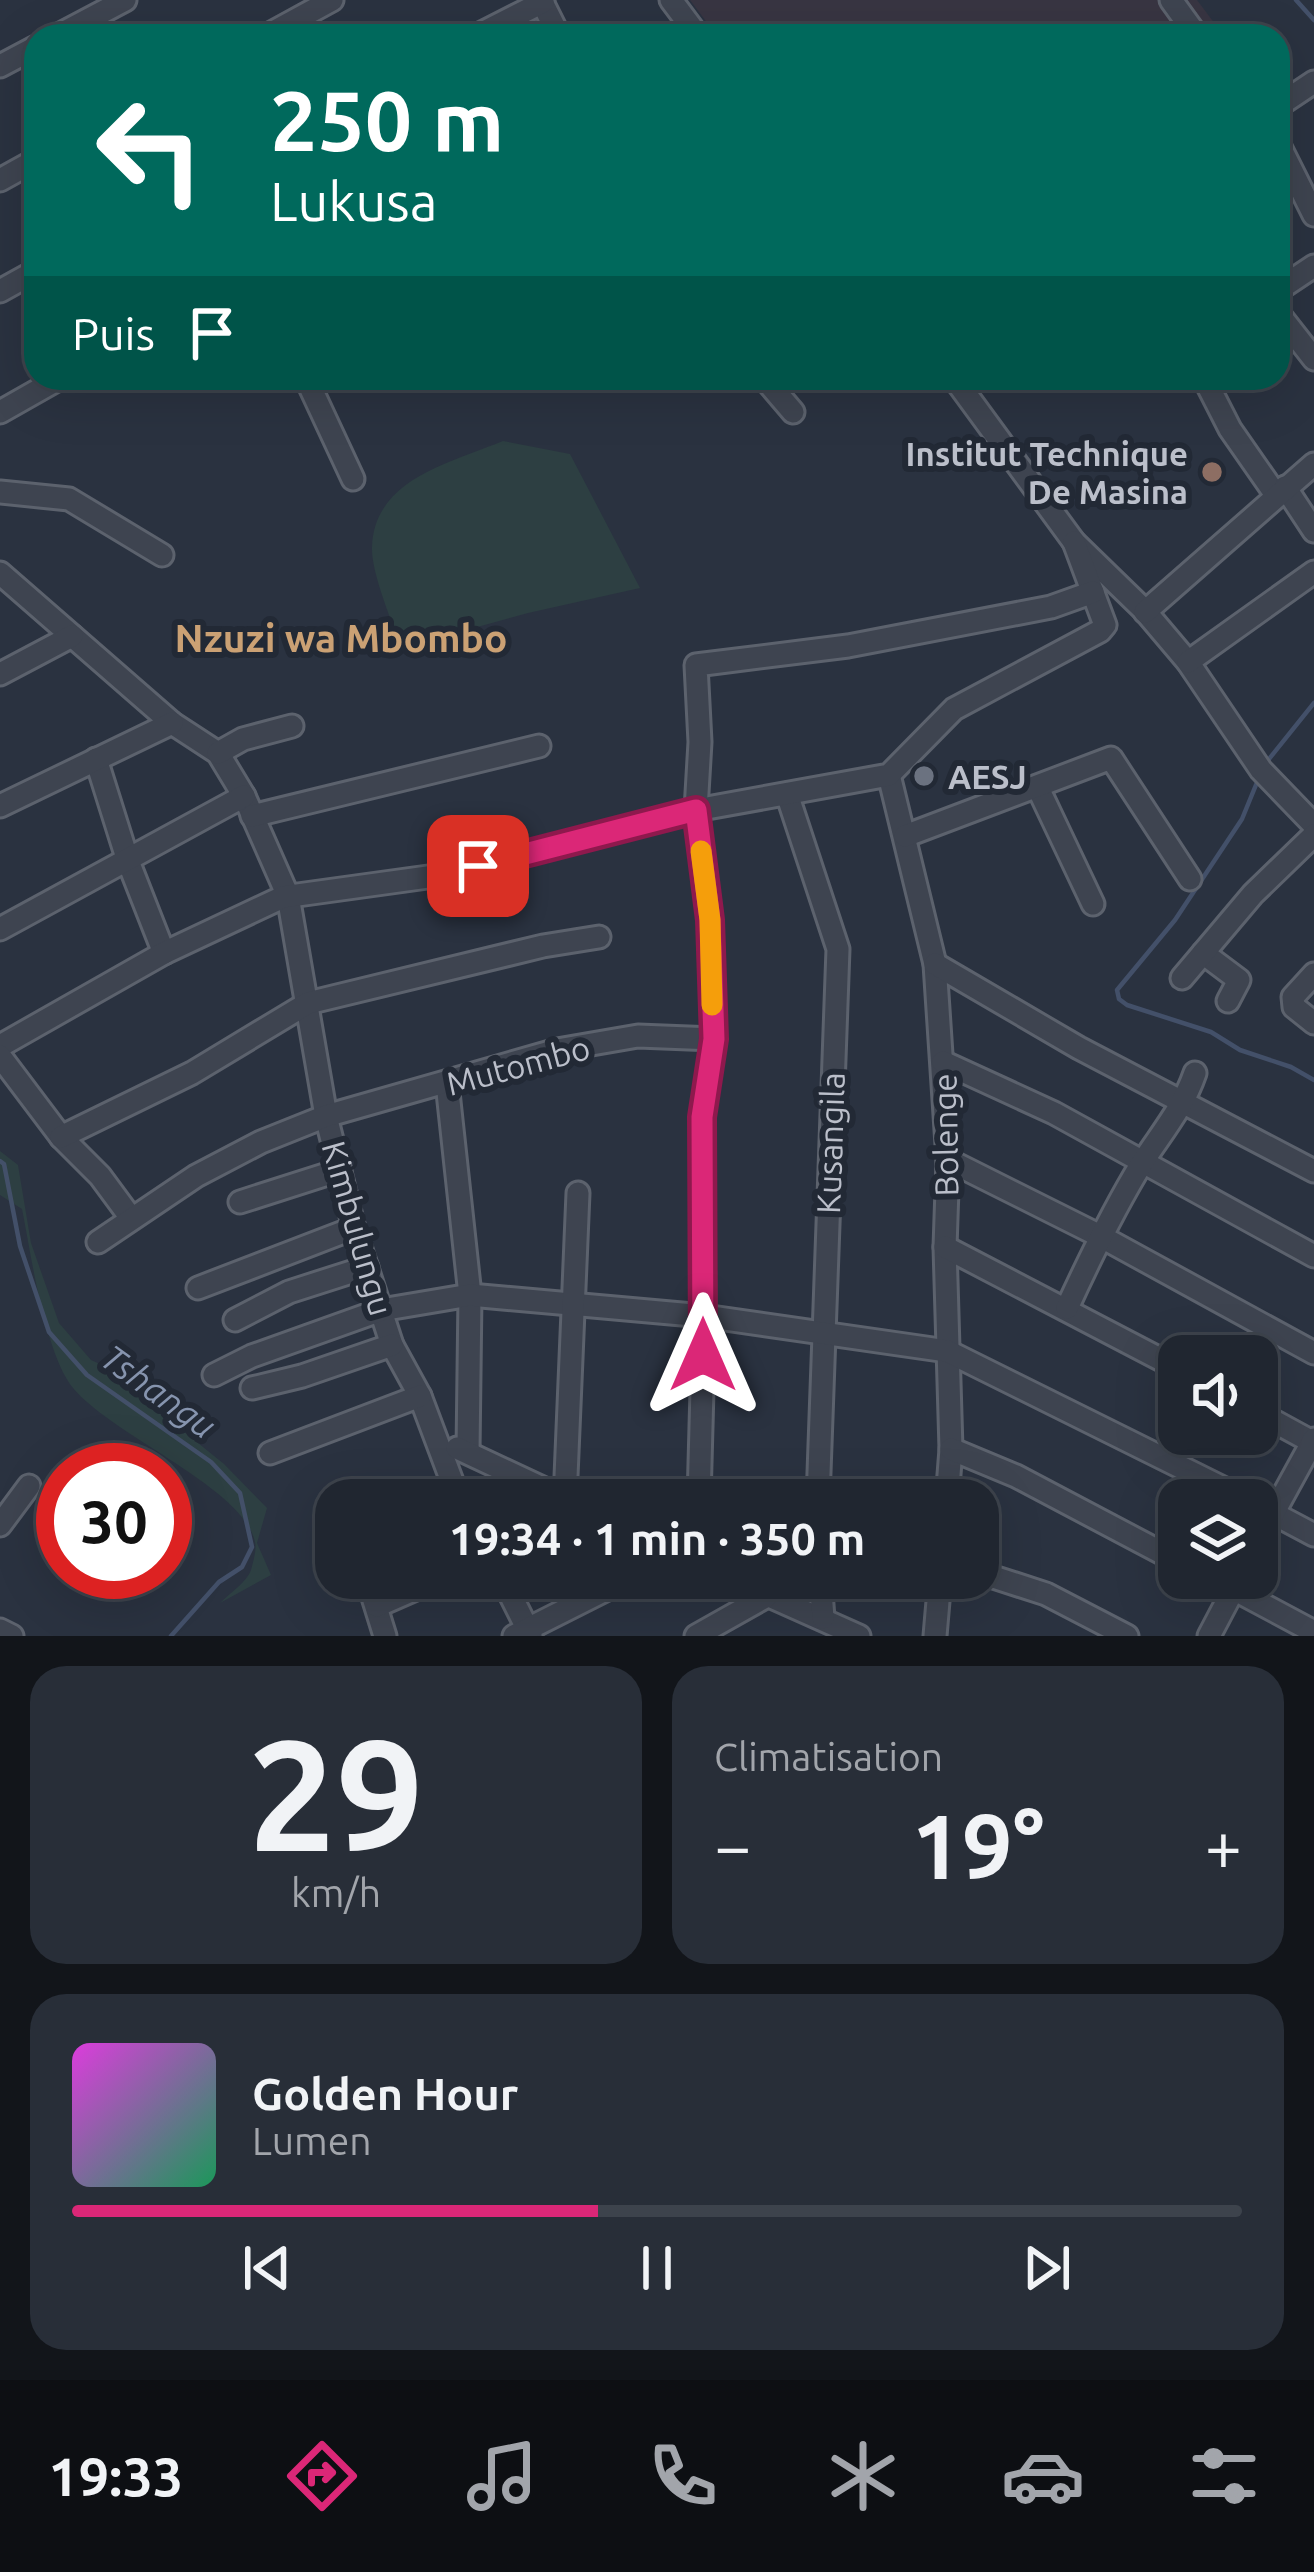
<!DOCTYPE html>
<html lang="fr">
<head>
<meta charset="utf-8">
<style>
  body { margin:0; font-family:Ubuntu,sans-serif; background:#282e38; color:#f1f3f6; height:100vh; display:flex; flex-direction:column; font-size:45px; white-space:nowrap }
  * { box-sizing:border-box; margin:0 }
  p { font-size:39px; color:#a2a5ab }
  .icon { flex:none; width:66px; height:66px; fill:none; stroke:currentColor; stroke-width:2; stroke-linecap:round; stroke-linejoin:round }
  .map { position:relative; height:1636px; overflow:hidden }
  .side { display:flex; flex-direction:column; gap:30px; padding:30px; background:#12151a; flex:1 }
  .side>* { flex:none }
  .guide { position:absolute; left:24px; top:24px; width:1266px; height:366px; border-radius:36px; box-shadow:0 12px 48px #0002,0 0 0 3px #3d434c; background:#00695c; color:#fff; overflow:hidden }
  .tools { position:absolute; left:1158px; top:1335px; display:grid; gap:24px }
  .tools a { display:grid; place-items:center; width:120px; height:120px; border-radius:24px; background:#202630; box-shadow:0 12px 48px #0002,0 0 0 3px #3d434c; font-size:60px }
  .speed { position:absolute; left:36px; top:1443px; display:flex; gap:24px; font-size:60px; font-weight:700; text-align:center }
  .speed>* { display:grid; place-content:center; width:156px; height:156px; border-radius:50%; background:#202630; box-shadow:0 12px 48px #0002,0 0 0 3px #3d434c; line-height:1 }
  .speed .limit { border:18px solid #d22; background:#fff; color:#111 }
  .pin { position:absolute; display:grid; place-items:center; width:102px; height:102px; color:#fff; margin:-51px; border-radius:24px; box-shadow:0 6px 18px #0006 }
  .me { position:absolute; width:132px; margin:-66px; rotate:0deg; stroke-linejoin:round; filter:drop-shadow(0 0 9px #0008) }
  .turn { display:flex; align-items:center; gap:42px; height:252px; padding:0 48px; font-size:54px }
  .turn .icon { width:156px; height:156px; stroke-width:2.5 }
  .turn b { display:block; font-size:84px; line-height:102px }
  .then { display:flex; align-items:center; height:114px; padding:0 48px; background:#0003; gap:24px; font-size:45px }
  .big { font-size:90px; font-weight:600; line-height:1.1 }
  .side .widget { flex:1; display:flex; flex-direction:column; justify-content:center; gap:18px; min-width:0; padding:0 42px; border-radius:36px; background:#282e38 }
  .side .dial { align-items:center; gap:0 }
  .dial b { font-size:156px; line-height:1 }
  .song { display:flex; align-items:center; gap:36px }
  .cover { width:144px; height:144px; border-radius:18px; background:linear-gradient(135deg,hsl(300 70% 55%),hsl(150 70% 35%)) }
  .played { height:12px; border-radius:6px; background:linear-gradient(90deg,#db2777 45%,#3d434c 45%) }
  .keys { display:flex; justify-content:space-around; direction:ltr }
  .heat { display:flex; justify-content:space-between; align-items:center; font-size:66px; direction:ltr }
  .side .tiles { flex:1; display:grid; gap:30px; grid-template-columns:1fr 1fr }
  .widget:last-child { grid-column:span 2 }
  .trip { position:absolute; left:315px; top:1479px; width:684px; height:120px; border-radius:36px; background:#202630; box-shadow:0 12px 48px #0002,0 0 0 3px #3d434c; font-weight:600; line-height:120px; text-align:center }
  .tab-bar { display:flex; height:192px; justify-content:space-around; align-items:center; background:#0d0f13; color:#a2a5ab }
  .tab-bar .icon { width:84px; height:84px }
  .tab-bar .on { color:#db2777 }
  .tab-bar b { font-size:54px; color:#f1f3f6 }
  .map>svg:first-child { display:block }
</style>
</head>
<body>
<div class="map">
<svg width="1314" height="1636" viewBox="0 0 1314 1636">
  <rect width="100%" height="100%" fill="#2a3240"/>
  <polygon fill="#383542" points="690,0 1197,0 1224,36 717,36"/>
  <g fill="#2d3f42">
    <path d="M503,441L570,454L640,588L528,613L401,648C392,621 371,573 372,547C374,479 450,463 503,441Z"/>
    <path d="M0,1151L18,1165L31,1243L59,1323L91,1360L137,1381L172,1422L224,1464L267,1508L257,1543L271,1575L220,1603C230,1593 247,1582 251,1570C253,1563 257,1548 255,1542C244,1488 113,1436 73,1388C45,1354 31,1254 22,1209L0,1195Z"/>
  </g>
  <g fill="none" stroke-linecap="round" stroke-linejoin="round">
    <g stroke="#435069" stroke-width="4.5">
      <polyline points="1296,0 1314,20"/>
      <polyline points="1265,764 1314,703"/>
      <polyline points="1258,780 1242,819 1175,920 1117,990 1119,999 1127,1005 1211,1032 1240,1050 1291,1067 1314,1080"/>
      <polyline points="0,1161 4,1164 20,1246 49,1332 87,1375 211,1462 240,1493 252,1547 242,1567 219,1582 171,1636"/>
    </g>
    <g stroke="#5c626d" stroke-width="27">
      <g id="minor">
        <polyline points="541,0 559,36"/>
        <polyline points="671,0 698,36"/>
        <polyline points="1171,0 1197,36"/>
        <polyline points="57,36 125,0"/>
        <polyline points="266,36 332,0"/>
        <polyline points="476,36 543,2"/>
        <polyline points="0,66 36,47"/>
        <polyline points="1278,106 1314,82"/>
        <polyline points="1278,143 1314,215"/>
        <polyline points="0,180 36,160"/>
        <polyline points="1278,290 1314,266"/>
        <polyline points="0,291 36,271"/>
        <polyline points="1278,313 1314,359"/>
        <polyline points="306,378 353,479"/>
        <polyline points="764,378 793,412"/>
        <polyline points="954,378 1074,542 1144,610 1188,662 1261,770 1314,825"/>
        <polyline points="1204,378 1230,429 1276,495"/>
        <polyline points="0,412 60,378"/>
        <polyline points="1285,487 1314,531"/>
        <polyline points="0,492 69,499 162,555"/>
        <polyline points="0,573 172,723 218,753 244,796 288,896 326,1116 354,1228 392,1345 420,1396 459,1500"/>
        <polyline points="1145,612 1314,464"/>
        <polyline points="1188,662 1314,572"/>
        <polyline points="0,674 72,636"/>
        <polyline points="218,753 243,739 292,726"/>
        <polyline points="96,759 128,861 164,953"/>
        <polyline points="889,775 935,964 948,1160 945,1247 951,1449 947,1500"/>
        <polyline points="1038,788 1093,904"/>
        <polyline points="787,794 838,949 818,1500"/>
        <polyline points="0,806 172,723"/>
        <polyline points="252,816 539,746"/>
        <polyline points="905,836 1111,758 1190,879"/>
        <polyline points="0,929 244,796"/>
        <polyline points="1203,953 1239,980 1228,1001"/>
        <polyline points="935,964 1079,1048 1314,1171"/>
        <polyline points="1314,974 1293,997 1294,1007 1314,1023"/>
        <polyline points="1182,978 1253,894 1314,835"/>
        <polyline points="0,1046 164,953 283,897 435,876 696,810 889,775 954,709 1100,631 1105,625 1074,542"/>
        <polyline points="0,1056 61,1137 100,1176 131,1218"/>
        <polyline points="943,1062 1054,1113 1314,1256"/>
        <polyline points="447,1083 470,1295 468,1451"/>
        <polyline points="61,1137 192,1073 308,1003 543,946 599,937"/>
        <polyline points="948,1160 1100,1236 1314,1353"/>
        <polyline points="240,1202 340,1170"/>
        <polyline points="98,1242 196,1176 261,1142 326,1116 557,1050 638,1036 714,1039"/>
        <polyline points="945,1247 1179,1369"/>
        <polyline points="198,1288 354,1228"/>
        <path d="M1067,1308C1090,1258 1113,1210 1142,1163C1162,1132 1183,1108 1195,1073"/>
        <polyline points="235,1320 289,1292 367,1267"/>
        <polyline points="214,1375 252,1356 381,1310 470,1295 704,1316 947,1351 1247,1500"/>
        <polyline points="252,1388 302,1376 392,1345"/>
        <polyline points="1257,1412 1314,1443"/>
        <polyline points="457,1448 568,1500"/>
        <polyline points="951,1449 1016,1476 1179,1562"/>
        <polyline points="270,1453 420,1396"/>
        <polyline points="429,1500 453,1488"/>
        <polyline points="565,1500 578,1193"/>
        <polyline points="699,1500 704,1316 702,1117 714,1039 710,920 696,810 700,742 696,665 848,646 1051,607 1093,592"/>
        <polyline points="1263,1508 1314,1535"/>
        <polyline points="0,1525 29,1486"/>
        <polyline points="1257,1543 1314,1439"/>
        <polyline points="978,1572 1046,1594 1127,1636"/>
        <polyline points="367,1578 385,1636"/>
        <polyline points="502,1578 531,1636"/>
        <polyline points="729,1578 859,1636"/>
        <polyline points="820,1578 823,1618"/>
        <polyline points="1213,1578 1314,1632"/>
        <polyline points="377,1606 441,1578"/>
        <polyline points="0,1630 12,1636"/>
        <polyline points="514,1636 629,1578"/>
        <polyline points="696,1636 767,1596"/>
        <polyline points="935,1636 940,1578"/>
        <polyline points="1209,1636 1239,1579"/>
      </g>
    </g>
    <use href="#minor" stroke="#3e4450" stroke-width="21"/>
  </g>
  <g fill="none" stroke-linecap="round" stroke-linejoin="round">
    <g stroke="#8e194d" stroke-width="30">
      <polyline id="route" points="478,866 696,810 710,920 714,1039 702,1117 703,1355"/>
    </g>
    <use href="#route" stroke="#db2777" stroke-width="21"/>
    <polyline stroke="#f59e0b" stroke-width="21" points="701,851 710,920 712,1005"/>
  </g>
  <circle fill="#8d6e63" stroke="#222935" stroke-width="4.5" cx="1212" cy="472" r="12"/>
  <circle fill="#6b7280" stroke="#222935" stroke-width="4.5" cx="924" cy="776" r="12"/>
  <g text-anchor="middle" dominant-baseline="central" stroke-width="12" stroke-linejoin="round" paint-order="stroke">
    <g font-size="33" font-weight="bold" fill="#bbbfca" stroke="#222935" text-anchor="end">
      <text x="1188" y="453">Institut Technique<tspan x="1188" dy="38">De Masina</tspan></text>
      <text x="948" y="776" text-anchor="start">AESJ</text>
    </g>
    <g font-size="33" fill="#bbbfca" stroke="#222935">
      <text transform="translate(518 1065) rotate(-15)">Mutombo</text>
      <text transform="translate(945 1135) rotate(-91)">Bolenge</text>
      <text transform="translate(830 1143) rotate(-88)">Kusangila</text>
      <text transform="translate(358 1228) rotate(74)">Kimbulungu</text>
    </g>
    <g font-size="36" font-style="italic" fill="#8694ae" stroke="#222935">
      <text transform="translate(159 1391) rotate(36)">Tshangu</text>
    </g>
    <g font-size="39" font-weight="bold" fill="#cba174" stroke="#222935">
      <text x="341" y="637">Nzuzi wa Mbombo</text>
    </g>
  </g>
</svg>
<div class="tools">
<a><svg class="icon" aria-label="sound" viewBox="0 0 24 24"><path d="M4 9h4l5-4v14l-5-4H4zM17 9q2 3 0 6"/></svg></a>
<a><svg class="icon" aria-label="layers" viewBox="0 0 24 24"><path d="M12 4l9 5-9 5-9-5zM3 14l9 5 9-5"/></svg></a>
</div>
<div class="speed"><div class="limit">30</div></div>
<div class="pin" style="left:478px;top:866px;background:#d93025"><svg class="icon" aria-label="arrive" viewBox="0 0 24 24"><path d="M6 21V4h12l-3 4 3 4H6"/></svg></div>
<svg class="me" style="left:703px;top:1355px" viewBox="-20 -20 40 40"><path d="M0-17L14 15 0 8-14 15z" fill="#db2777" stroke="#fff" stroke-width="4"/></svg>
<div class="trip">19:34 · 1 min · 350 m</div>
<div class="guide">
<div class="turn"><svg class="icon" aria-label="left" viewBox="0 0 24 24"><path d="M17 20v-9H6M10 6l-5 5 5 5"/></svg><div><b>250 m</b>Lukusa</div></div>
<div class="then">Puis<svg class="icon" aria-label="arrive" viewBox="0 0 24 24"><path d="M6 21V4h12l-3 4 3 4H6"/></svg></div>
</div>
</div>
<section class="side">
<div class="tiles">
<div class="widget dial"><b>29</b><p>km/h</p></div>
<div class="widget"><p>Climatisation</p>
<div class="heat"><a>−</a><b class="big">19°</b><a>+</a></div>
</div>
<div class="widget">
<div class="song"><i class="cover"></i><div><b>Golden Hour</b><p>Lumen</p></div></div>
<div class="played"></div>
<div class="keys"><svg class="icon" aria-label="previous" viewBox="0 0 24 24"><path d="M18 5L8 12l10 7zM5 5v14"/></svg><svg class="icon" aria-label="pause" viewBox="0 0 24 24"><path d="M8 5v14M16 5v14"/></svg><svg class="icon" aria-label="next" viewBox="0 0 24 24"><path d="M6 5l10 7-10 7zM19 5v14"/></svg></div>
</div>
</div>
</section>
<nav class="tab-bar">
<b>19:33</b>
<svg class="icon on" aria-label="directions" viewBox="0 0 24 24"><path d="M12 3l9 9-9 9-9-9zM9 14v-3h6M13 9l2 2-2 2"/></svg>
<svg class="icon" aria-label="music" viewBox="0 0 24 24"><path d="M9 18V5l10-2v13"/><circle cx="6" cy="18" r="3"/><circle cx="16" cy="16" r="3"/></svg>
<svg class="icon" aria-label="phone" viewBox="0 0 24 24"><path d="M5 4h4l2 5-3 2q2 4 5 5l2-3 5 2v4C11 20 4 13 5 4z"/></svg>
<svg class="icon" aria-label="climate" viewBox="0 0 24 24"><path d="M12 3v18M4 7l16 10M4 17L20 7"/></svg>
<svg class="icon" aria-label="car" viewBox="0 0 24 24"><path d="M5 17H2v-5l4-1 3-4h7l3 4 3 1v5h-3M9 17h6M6 11h13"/><circle cx="7" cy="17" r="2"/><circle cx="17" cy="17" r="2"/></svg>
<svg class="icon" aria-label="filters" viewBox="0 0 24 24"><path d="M4 7h16M4 17h16"/><circle cx="9" cy="7" r="2"/><circle cx="15" cy="17" r="2"/></svg>
</nav>
</body>
</html>
